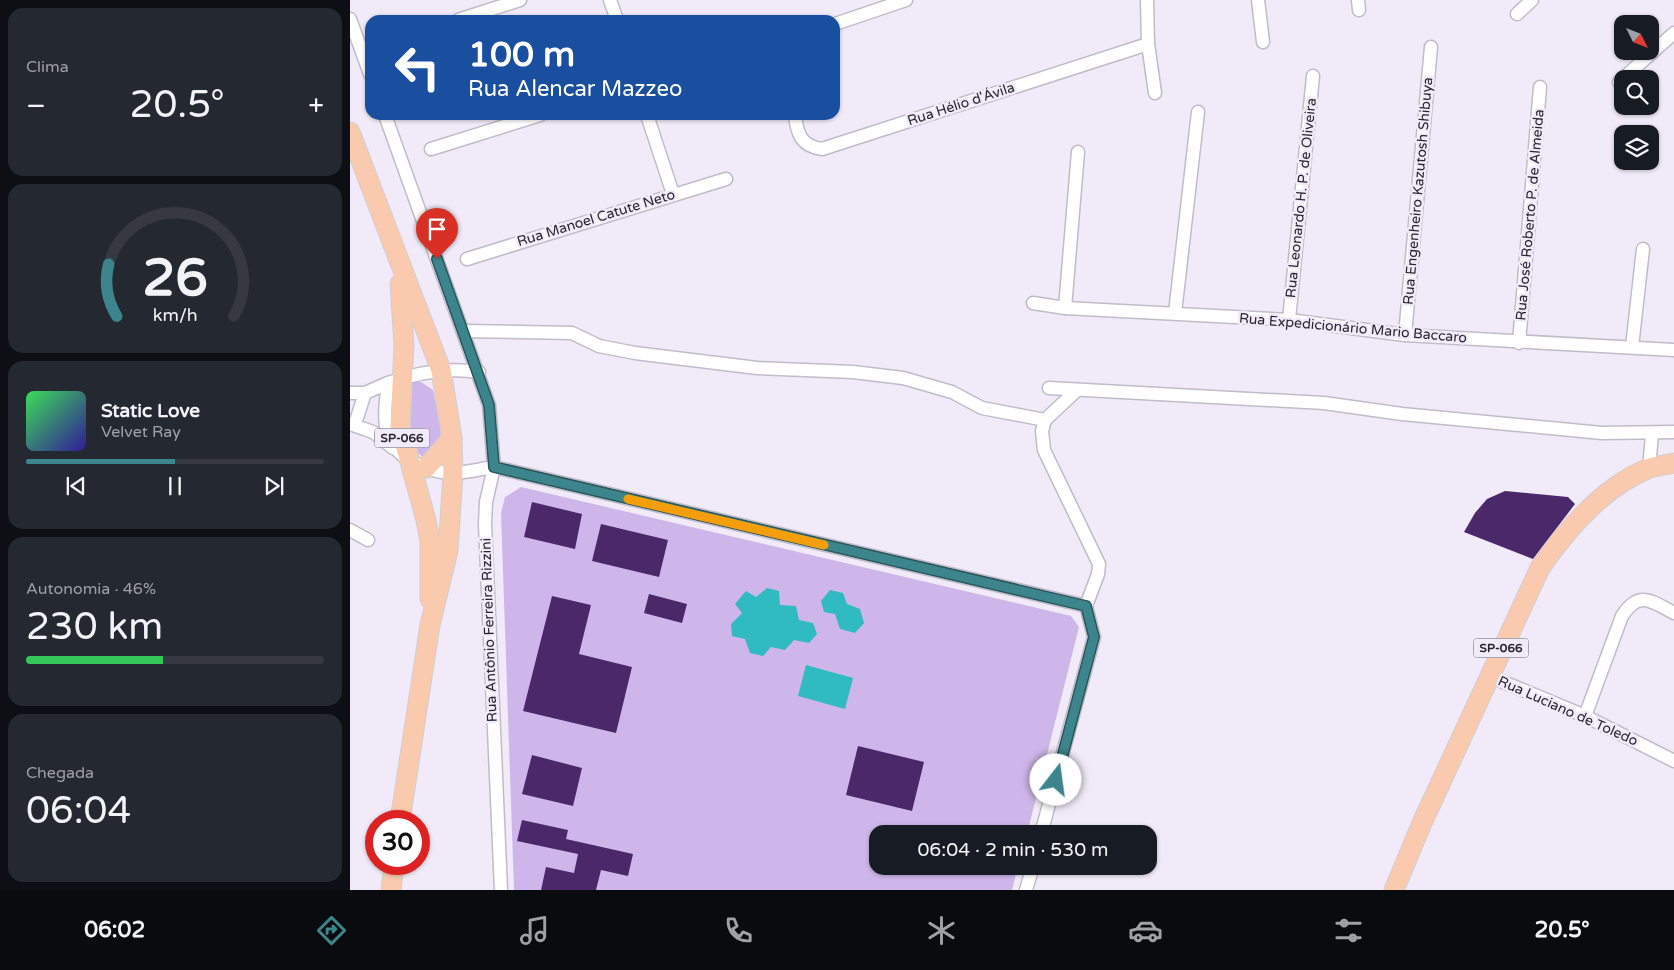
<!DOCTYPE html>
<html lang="pt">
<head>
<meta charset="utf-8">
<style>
  body { margin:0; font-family:"Varela Round",sans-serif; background:#242831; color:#f1f3f6; height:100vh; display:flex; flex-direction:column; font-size:19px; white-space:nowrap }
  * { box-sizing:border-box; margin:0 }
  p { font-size:16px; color:#9ea1a6 }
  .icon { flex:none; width:28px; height:28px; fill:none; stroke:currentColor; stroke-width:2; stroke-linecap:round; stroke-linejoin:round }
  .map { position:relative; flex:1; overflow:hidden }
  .side { display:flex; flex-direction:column; gap:8px; padding:8px; background:#0d0f14; width:350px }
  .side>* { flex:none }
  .guide { position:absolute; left:15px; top:15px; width:475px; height:105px; border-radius:15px; box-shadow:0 1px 4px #0004; background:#1a4fa0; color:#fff; overflow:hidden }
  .needle { width:32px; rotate:132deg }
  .tools { position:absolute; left:1264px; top:15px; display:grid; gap:10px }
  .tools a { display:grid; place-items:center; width:45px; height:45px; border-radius:10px; background:#171b24; box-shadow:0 1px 4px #0004; font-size:25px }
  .speed { position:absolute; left:15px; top:810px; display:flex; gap:10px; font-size:25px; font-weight:700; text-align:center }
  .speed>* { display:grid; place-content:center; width:65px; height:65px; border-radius:50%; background:#171b24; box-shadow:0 1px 4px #0004; line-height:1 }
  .speed .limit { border:8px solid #d22; background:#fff; color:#111 }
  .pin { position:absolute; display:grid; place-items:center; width:42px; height:42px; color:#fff; margin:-51px -21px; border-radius:50% 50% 50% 0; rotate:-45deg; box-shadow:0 0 5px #0007 }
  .pin .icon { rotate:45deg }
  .me { position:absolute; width:55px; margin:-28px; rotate:15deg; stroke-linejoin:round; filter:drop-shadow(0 0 4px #0008) }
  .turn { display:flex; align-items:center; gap:18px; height:105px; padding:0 20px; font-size:22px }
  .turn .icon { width:65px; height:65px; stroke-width:2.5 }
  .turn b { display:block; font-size:35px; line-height:42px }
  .big { font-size:38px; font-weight:600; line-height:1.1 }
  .side .card { flex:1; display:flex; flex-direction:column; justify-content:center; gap:8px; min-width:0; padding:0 18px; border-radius:15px; background:#242831 }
  .side .dial { align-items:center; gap:0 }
  .dial svg { height:130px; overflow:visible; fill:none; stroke:#363941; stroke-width:7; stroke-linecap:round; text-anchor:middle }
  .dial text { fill:#f1f3f6; stroke:none }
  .song { display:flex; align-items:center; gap:15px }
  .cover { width:60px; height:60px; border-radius:8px; background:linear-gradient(135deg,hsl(130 70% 55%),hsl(250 70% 35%)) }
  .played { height:5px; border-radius:2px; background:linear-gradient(90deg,#3d858c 50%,#363941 50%) }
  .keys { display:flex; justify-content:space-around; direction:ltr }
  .heat { display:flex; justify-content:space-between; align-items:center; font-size:28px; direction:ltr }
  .charge { height:8px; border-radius:4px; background:linear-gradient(90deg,#34c759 46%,#363941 0) }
  .trip { position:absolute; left:519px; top:825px; width:288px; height:50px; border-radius:15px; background:#171b24; box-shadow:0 1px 4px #0004; font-weight:600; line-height:50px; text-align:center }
  .menu { display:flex; height:80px; justify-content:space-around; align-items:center; background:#090b0e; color:#9ea1a6 }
  .menu .icon { width:35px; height:35px }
  .menu .selected { color:#3d858c }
  .menu b { font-size:22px; color:#f1f3f6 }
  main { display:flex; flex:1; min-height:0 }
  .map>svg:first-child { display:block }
</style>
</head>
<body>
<main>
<section class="side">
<div class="card"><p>Clima</p>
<div class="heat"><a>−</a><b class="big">20.5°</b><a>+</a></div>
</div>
<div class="card dial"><svg viewBox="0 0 100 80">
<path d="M14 69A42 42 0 1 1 86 69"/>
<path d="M14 69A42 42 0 0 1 9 37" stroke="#3d858c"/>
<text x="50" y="56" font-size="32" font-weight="700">26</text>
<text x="50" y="72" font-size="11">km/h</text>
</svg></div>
<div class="card">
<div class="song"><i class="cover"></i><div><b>Static Love</b><p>Velvet Ray</p></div></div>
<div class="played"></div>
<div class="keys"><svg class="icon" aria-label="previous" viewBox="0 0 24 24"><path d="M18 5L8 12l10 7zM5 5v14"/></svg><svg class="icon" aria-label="pause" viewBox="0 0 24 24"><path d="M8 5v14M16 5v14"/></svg><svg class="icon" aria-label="next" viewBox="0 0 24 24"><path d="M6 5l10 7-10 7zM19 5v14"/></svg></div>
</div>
<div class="card"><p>Autonomia · 46%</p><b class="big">230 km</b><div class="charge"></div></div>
<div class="card"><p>Chegada</p><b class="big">06:04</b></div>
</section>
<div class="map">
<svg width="1324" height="890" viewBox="0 0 1324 890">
  <rect width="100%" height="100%" fill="#f1eaf9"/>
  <g fill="#ceb6ea">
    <path d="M64,382H71L83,390L90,423L91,439L73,457C51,443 58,408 60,385Z"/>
    <polygon points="171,487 721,616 729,627 677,834 528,834 528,866 668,866 662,890 164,890 151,513 155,497"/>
  </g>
  <g fill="#30bac1">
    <polygon points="417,588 429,591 430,605 446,606 449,620 463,623 467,634 459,643 444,640 435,650 421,647 413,656 400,653 395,639 382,636 381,624 392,613 385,604 396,591 406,597"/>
    <polygon points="480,590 493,593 497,604 510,609 514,623 505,633 490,629 485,614 474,612 471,601"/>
    <polygon points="456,665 503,678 495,709 448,696"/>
  </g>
  <g fill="#4b286a">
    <polygon points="1155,491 1218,497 1225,504 1183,559 1114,532 1125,513 1137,499"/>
    <polygon points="182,502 232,514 225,549 174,537"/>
    <polygon points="251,524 318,540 309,577 242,561"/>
    <polygon points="299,594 337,604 332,623 294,613"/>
    <polygon points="202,596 241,605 229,654 282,667 266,733 173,711"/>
    <polygon points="508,746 574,762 562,811 496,795"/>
    <polygon points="182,755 232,768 223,806 172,794"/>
    <polygon points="172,820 218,830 216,839 283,854 278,876 251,870 246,890 191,890 196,867 224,873 228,854 167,841"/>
  </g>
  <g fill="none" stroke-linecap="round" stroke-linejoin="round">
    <g stroke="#c2bbca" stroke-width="15">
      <g id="street">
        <polyline points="260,0 267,20"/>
        <polyline points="797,0 798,44 805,93"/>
        <polyline points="908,0 913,42"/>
        <polyline points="1008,0 1009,10"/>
        <polyline points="1167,14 1182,0"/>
        <polyline points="0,19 20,74"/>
        <polyline points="108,20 170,0"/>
        <polyline points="485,24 556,0"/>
        <polyline points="1269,82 1324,33"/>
        <polyline points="35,115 139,405 144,467 136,502 135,524 151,890"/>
        <polyline points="297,115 323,194"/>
        <path d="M445,115C447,134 451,146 472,149L798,44"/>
        <polyline points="81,149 190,115"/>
        <polyline points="117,259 376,179"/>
        <polyline points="683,303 715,308 939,320 1055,335 1324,350"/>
        <polyline points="715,308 728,152"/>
        <polyline points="825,313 848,112"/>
        <polyline points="939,320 963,76"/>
        <polyline points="113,331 222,333 249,346 285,353 407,368 503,372 553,378 602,392 632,408 695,420 727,390"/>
        <polyline points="1055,335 1081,47"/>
        <polyline points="1169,343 1190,87"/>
        <polyline points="1282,347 1293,249"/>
        <path d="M129,372C97,367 68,372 38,383C33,421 30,450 72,466C81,470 91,473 101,473C115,473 130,469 144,467L736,606"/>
        <polyline points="699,388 974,403 1052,414 1252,433 1324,432"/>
        <polyline points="0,393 15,393 38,383"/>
        <polyline points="695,420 692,431 694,450 749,564 748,574 736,606"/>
        <polyline points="0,424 23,432 43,448"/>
        <polyline points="5,424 15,393"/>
        <polyline points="1299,468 1302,434"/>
        <polyline points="0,530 18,540"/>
        <polyline points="1139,676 1235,716 1324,761"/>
        <path d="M1235,716L1272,616C1289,590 1301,601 1324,613"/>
        <polyline points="691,834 744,637 736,606"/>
        <polyline points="676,890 683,866"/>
      </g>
    </g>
    <g stroke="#d0cfd0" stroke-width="21">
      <g id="primary">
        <polyline points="0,132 91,370 102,438 103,474 98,551 80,625 50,821"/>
        <polyline points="50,284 54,346 50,426 76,520 80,541 80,599"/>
        <polyline points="76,468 102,438"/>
        <polyline points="41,890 44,864"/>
        <path d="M1044,890L1072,823L1190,568C1217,529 1252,488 1297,469C1305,466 1315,465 1324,463"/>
      </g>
    </g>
    <use href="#street" stroke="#fff" stroke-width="12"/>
    <use href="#primary" stroke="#facaae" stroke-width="19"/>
  </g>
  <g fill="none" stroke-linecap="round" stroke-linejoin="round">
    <g stroke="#28565b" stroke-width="12">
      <polyline id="route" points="87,259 139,405 144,467 736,606 744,637 706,780"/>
    </g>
    <use href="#route" stroke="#3d858c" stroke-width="9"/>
    <polyline stroke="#f59e0b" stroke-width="9" points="278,499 474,545"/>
  </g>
  <g text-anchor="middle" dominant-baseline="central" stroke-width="5" stroke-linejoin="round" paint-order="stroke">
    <g fill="#f1eaf9" stroke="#646069" stroke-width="1">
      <rect x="24.5" y="428.5" width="55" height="19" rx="4"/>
      <rect x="1123.5" y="638.5" width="55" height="19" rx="4"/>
    </g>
    <g font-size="12" font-weight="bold" fill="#28252b">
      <text x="52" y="438">SP-066</text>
      <text x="1151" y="648">SP-066</text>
    </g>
    <g font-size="14" fill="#28252b" stroke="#f1eaf9">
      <text transform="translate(611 104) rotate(-18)">Rua Hélio d'Ávila</text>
      <text transform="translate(1068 191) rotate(-85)">Rua Engenheiro Kazutosh Shibuya</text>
      <text transform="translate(951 198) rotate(-84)">Rua Leonardo H. P. de Oliveira</text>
      <text transform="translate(1180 215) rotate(-85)">Rua José Roberto P. de Almeida</text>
      <text transform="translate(246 218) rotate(-17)">Rua Manoel Catute Neto</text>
      <text transform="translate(1003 328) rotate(5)">Rua Expedicionário Mario Baccaro</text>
      <text transform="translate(139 630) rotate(-92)">Rua Antônio Ferreira Rizzini</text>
      <text transform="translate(1218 711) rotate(24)">Rua Luciano de Toledo</text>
    </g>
  </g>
</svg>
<div class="tools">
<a><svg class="needle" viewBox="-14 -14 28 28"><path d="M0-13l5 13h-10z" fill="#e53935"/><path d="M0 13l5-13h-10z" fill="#9ea1a6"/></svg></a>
<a><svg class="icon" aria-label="search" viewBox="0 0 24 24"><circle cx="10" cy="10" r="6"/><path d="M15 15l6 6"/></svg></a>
<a><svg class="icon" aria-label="layers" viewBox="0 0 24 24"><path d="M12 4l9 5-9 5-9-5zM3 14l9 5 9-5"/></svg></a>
</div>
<div class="speed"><div class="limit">30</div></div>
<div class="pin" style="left:87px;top:259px;background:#d93025"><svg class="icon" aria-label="arrive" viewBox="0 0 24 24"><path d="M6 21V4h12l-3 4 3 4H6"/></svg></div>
<svg class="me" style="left:706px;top:780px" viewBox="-20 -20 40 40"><circle r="19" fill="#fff"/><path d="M0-13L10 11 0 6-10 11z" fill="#3d858c"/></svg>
<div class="trip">06:04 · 2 min · 530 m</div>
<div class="guide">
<div class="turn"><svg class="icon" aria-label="left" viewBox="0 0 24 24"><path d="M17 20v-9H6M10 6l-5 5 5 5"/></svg><div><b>100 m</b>Rua Alencar Mazzeo</div></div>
</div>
</div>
</main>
<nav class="menu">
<b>06:02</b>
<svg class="icon selected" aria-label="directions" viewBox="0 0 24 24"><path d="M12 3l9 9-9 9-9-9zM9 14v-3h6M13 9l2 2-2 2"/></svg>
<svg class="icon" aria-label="music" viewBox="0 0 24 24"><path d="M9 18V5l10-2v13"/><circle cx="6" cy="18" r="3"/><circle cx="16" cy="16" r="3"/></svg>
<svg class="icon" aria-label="phone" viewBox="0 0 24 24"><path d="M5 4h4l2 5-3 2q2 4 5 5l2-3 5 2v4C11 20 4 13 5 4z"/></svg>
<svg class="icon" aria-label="climate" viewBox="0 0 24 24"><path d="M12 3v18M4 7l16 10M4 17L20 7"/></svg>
<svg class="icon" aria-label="car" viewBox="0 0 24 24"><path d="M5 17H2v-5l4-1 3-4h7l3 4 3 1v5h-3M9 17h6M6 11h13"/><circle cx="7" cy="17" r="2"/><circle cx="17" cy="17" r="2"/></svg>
<svg class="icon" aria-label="filters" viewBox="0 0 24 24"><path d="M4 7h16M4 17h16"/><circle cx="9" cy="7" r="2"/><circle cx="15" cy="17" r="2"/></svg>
<b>20.5°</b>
</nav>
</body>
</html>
